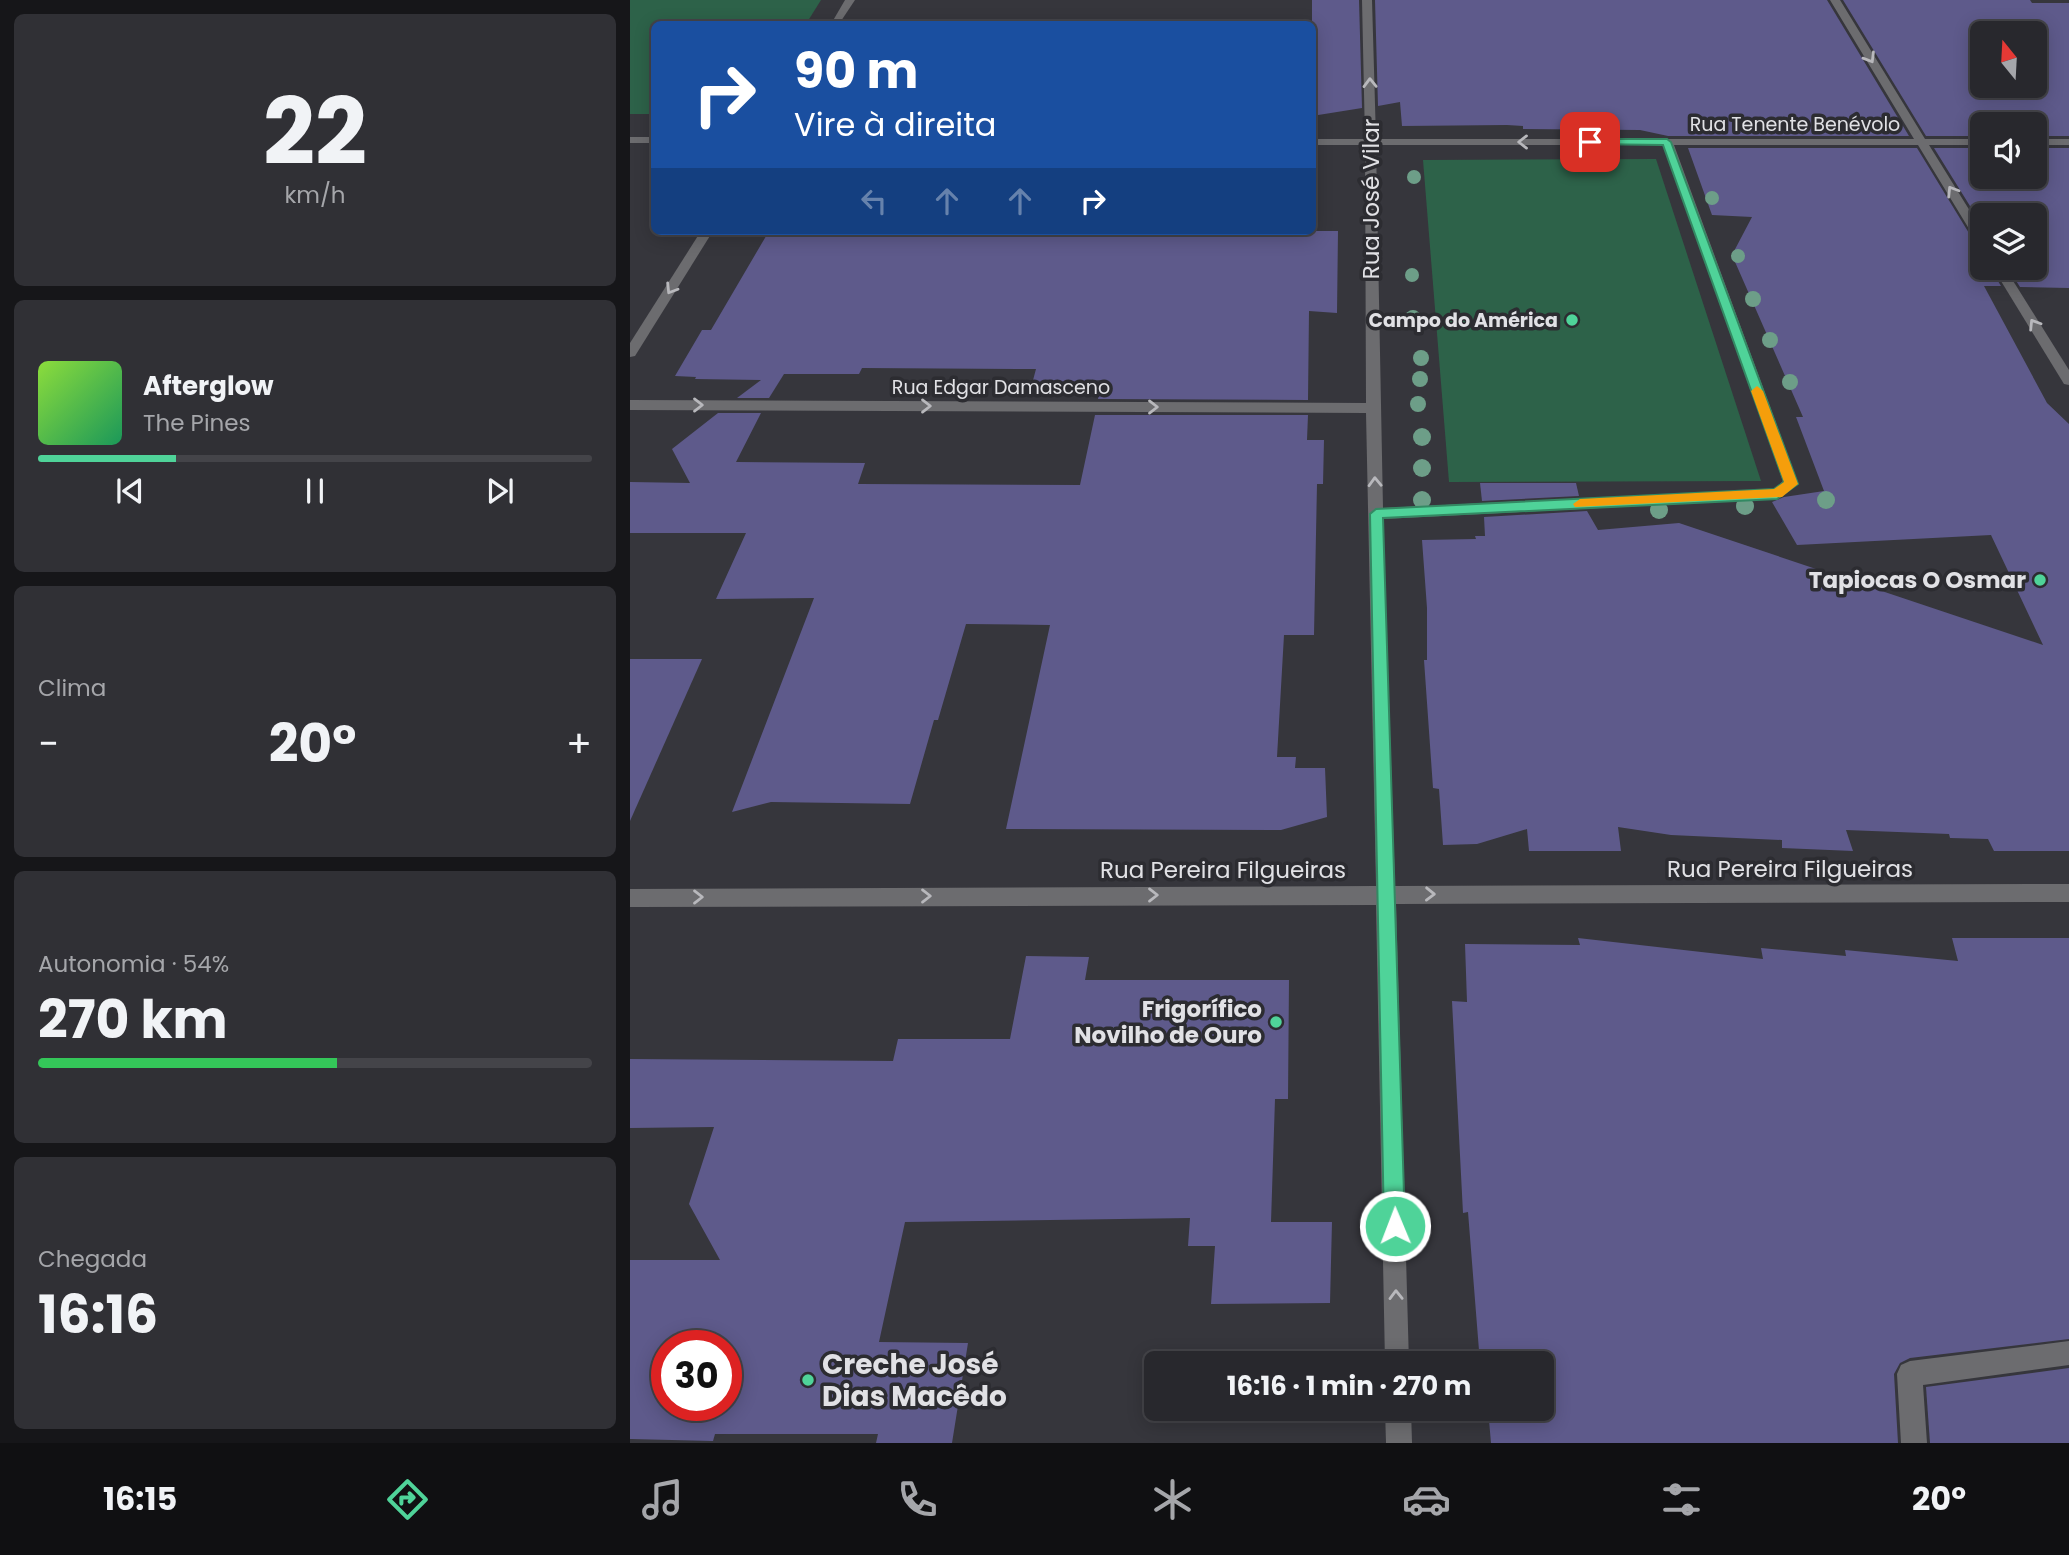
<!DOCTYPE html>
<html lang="pt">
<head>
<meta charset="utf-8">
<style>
  body { margin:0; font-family:Poppins,sans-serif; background:#303035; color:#f1f3f6; height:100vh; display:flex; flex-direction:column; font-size:26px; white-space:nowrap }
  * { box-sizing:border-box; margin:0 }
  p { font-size:23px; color:#a5a6aa }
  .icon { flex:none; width:38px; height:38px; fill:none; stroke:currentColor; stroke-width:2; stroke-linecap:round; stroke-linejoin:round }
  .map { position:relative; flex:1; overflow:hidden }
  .details { display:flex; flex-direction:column; gap:14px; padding:14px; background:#161619; width:630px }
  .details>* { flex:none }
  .guide { position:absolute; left:21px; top:21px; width:665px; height:214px; border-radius:10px; box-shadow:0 4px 18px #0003,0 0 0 2px #444449; background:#1a4fa0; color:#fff; overflow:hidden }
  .needle { width:46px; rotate:342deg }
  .tools { position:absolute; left:1340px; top:21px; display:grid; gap:14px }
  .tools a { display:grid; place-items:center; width:77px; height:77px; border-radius:10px; background:#28282d; box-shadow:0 4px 18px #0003,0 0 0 2px #444449; font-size:35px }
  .speed { position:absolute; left:21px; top:1330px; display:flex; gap:14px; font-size:35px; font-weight:700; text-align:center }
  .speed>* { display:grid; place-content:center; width:91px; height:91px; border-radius:50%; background:#28282d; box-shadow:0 4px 18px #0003,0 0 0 2px #444449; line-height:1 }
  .speed .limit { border:10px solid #d22; background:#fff; color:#111 }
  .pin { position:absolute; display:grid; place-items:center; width:60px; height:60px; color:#fff; margin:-30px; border-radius:14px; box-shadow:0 4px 10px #0006 }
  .me { position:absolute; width:77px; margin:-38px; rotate:359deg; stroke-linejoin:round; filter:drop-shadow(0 0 5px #0008) }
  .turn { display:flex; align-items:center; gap:24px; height:147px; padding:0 28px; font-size:32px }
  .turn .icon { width:91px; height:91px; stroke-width:2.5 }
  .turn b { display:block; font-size:49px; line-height:60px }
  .lanes { display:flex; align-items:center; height:66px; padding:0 28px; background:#0003; justify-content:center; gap:35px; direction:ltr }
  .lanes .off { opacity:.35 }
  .big { font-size:52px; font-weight:700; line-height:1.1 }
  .details .card { flex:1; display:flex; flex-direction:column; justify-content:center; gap:10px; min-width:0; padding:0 24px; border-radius:10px; background:#303035 }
  .details .dial { align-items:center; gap:0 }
  .dial b { font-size:91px; line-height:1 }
  .song { display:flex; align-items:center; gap:21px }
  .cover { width:84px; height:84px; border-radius:10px; background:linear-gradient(135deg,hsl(90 70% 55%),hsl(150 70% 35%)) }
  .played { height:7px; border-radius:4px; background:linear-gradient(90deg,#4fd399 25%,#444449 25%) }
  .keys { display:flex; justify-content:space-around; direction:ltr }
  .heat { display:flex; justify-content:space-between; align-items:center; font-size:38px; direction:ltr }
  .charge { height:10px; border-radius:5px; background:linear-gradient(90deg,#34c759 54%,#444449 0) }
  .trip { position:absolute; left:514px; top:1351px; width:410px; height:70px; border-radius:10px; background:#28282d; box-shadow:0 4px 18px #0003,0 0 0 2px #444449; font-weight:700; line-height:70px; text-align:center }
  .dock { display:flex; height:112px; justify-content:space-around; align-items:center; background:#101012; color:#a5a6aa }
  .dock .icon { width:49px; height:49px }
  .dock .current { color:#4fd399 }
  .dock b { font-size:32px; color:#f1f3f6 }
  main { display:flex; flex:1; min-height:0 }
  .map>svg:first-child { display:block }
</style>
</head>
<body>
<main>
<section class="details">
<div class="card dial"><b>22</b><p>km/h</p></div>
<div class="card">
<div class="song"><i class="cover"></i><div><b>Afterglow</b><p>The Pines</p></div></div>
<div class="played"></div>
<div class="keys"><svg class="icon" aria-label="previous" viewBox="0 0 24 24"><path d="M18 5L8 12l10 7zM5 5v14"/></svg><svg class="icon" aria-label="pause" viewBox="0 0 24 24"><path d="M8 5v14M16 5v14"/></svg><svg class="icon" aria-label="next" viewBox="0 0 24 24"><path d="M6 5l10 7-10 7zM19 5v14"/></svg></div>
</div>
<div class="card"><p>Clima</p>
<div class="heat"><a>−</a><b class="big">20°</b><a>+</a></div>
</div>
<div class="card"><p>Autonomia · 54%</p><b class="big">270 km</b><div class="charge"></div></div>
<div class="card"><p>Chegada</p><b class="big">16:16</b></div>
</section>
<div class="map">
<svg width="1439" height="1443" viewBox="0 0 1439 1443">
  <rect width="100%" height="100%" fill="#36363c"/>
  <g fill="#2d6249">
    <polygon points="0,0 191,0 176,24 24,24 24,114 0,114"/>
    <polygon points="1026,159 1131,481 819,482 793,160"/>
  </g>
  <g fill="#5e5a8b" fill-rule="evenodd">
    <polygon points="682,0 729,0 732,108 682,116"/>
    <polygon points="745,0 1197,0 1279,136 1038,136 1010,130 893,129 893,126 877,125 772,126 770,102 748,106"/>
    <path d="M1213,0H1400L1402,3H1439V136H1405V124H1353V136H1296ZM1353,33H1405V86H1353Z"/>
    <polygon points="1058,148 1287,148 1345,243 1353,248 1353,268 1360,268 1371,286 1354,286 1417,403 1439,424 1439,851 1364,851 1358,839 1320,838 1319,834 1216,830 1223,851 1152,848 1152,840 1041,835 988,827 991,851 899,851 897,829 847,844 813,845 809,789 803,788 794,660 797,660 797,608 792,540 846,539 845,536 855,536 854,517 957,511 968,530 1049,523 1413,645 1361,535 1167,545 1142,502 1154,497 1194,491 1166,417 1173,417 1102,255 1122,217 1082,215"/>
    <polygon points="1304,148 1353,148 1353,177 1405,177 1405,148 1439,148 1439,288 1390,287 1378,268 1405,268 1405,215 1353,215 1353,227"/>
    <polygon points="139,231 708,231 707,313 679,311 678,400 468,399 472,380 402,384 406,369 232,368 229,374 154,374 139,398 107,398 131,380 65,379 66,377 45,376 72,330 81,330"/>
    <polygon points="88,413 131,413 106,462 235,463 228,484 450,485 465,415 678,415 677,440 694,440 693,484 687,484 684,635 654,635 647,757 666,757 665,768 695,768 697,817 651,830 376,829 420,625 336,624 308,720 304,720 280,804 141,802 102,812 184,598 86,599 116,533 0,533 0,482 60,483 42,449"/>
    <polygon points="850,483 946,483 949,496 852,501"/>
    <polygon points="0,659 72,659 0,821"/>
    <polygon points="948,938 1133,959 1131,948 1216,956 1215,950 1328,961 1322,938 1439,938 1439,1339 1280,1358 1270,1363 1264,1374 1268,1443 861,1443 858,1409 912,1409 912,1363 850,1363 838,1212 833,1213 822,1001 837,1002 835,944 950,945"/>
    <path d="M396,956L459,957L455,980H659L658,1099H645L641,1222H702L700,1303L581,1304L585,1246H558L560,1218L275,1222L249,1342L338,1343L322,1443H246L248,1434H85L83,1441L0,1439V1260H90L59,1204L84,1127L0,1128V1059L263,1061L268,1039H380ZM37,1346H96V1405H37Z"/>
    <polygon points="1439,1368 1439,1443 1300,1443 1296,1387"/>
  </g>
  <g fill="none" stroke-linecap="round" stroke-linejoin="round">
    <g fill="#6c6c6f" fill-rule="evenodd">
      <polygon points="215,0 225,0 209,24 201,24"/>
      <path d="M732,0H742L746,139H1284L1200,0H1210L1295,139H1353V145H1299L1353,232V246L1347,242L1288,145H1044L1168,483L1147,499L753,519L765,886L1439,884V902L766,904L779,1363H755L746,905L0,907V889L746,886L736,413L0,410V400L736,403L735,145H682V139H735ZM746,145H1033L1153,481L1144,489L753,508Z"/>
      <rect x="0" y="137" width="24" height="6"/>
      <rect x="1405" y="139" width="34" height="6"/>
      <polygon points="71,231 83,231 5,356 0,357 0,343"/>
      <polygon points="1363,268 1375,268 1439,370 1439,385 1434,384"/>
      <polygon points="1439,1341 1439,1365 1293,1385 1297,1443 1271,1443 1267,1374 1271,1365 1280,1361"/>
      <polygon points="755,1409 781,1409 782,1443 756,1443"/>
    </g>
  </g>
  <g fill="#6d9e88">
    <circle cx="784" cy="177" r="7"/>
    <circle cx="1082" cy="198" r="7"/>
    <circle cx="1108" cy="256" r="7"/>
    <circle cx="782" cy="275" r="7"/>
    <circle cx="1123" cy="299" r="8"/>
    <circle cx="783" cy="318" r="8"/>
    <circle cx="1140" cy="340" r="8"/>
    <circle cx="791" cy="358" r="8"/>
    <circle cx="790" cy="379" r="8"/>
    <circle cx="1160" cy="382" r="8"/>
    <circle cx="788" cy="404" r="8"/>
    <circle cx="792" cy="437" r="9"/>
    <circle cx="792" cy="468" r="9"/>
    <circle cx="792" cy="500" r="9"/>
    <circle cx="1196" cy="500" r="9"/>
    <circle cx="1115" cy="506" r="9"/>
    <circle cx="1029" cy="510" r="9"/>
  </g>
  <defs><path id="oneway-chevron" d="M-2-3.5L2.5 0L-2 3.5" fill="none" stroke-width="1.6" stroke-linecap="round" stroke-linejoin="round" transform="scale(1.75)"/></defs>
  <g stroke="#b8b8bc">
    <use href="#oneway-chevron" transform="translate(1240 58) rotate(59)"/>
    <use href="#oneway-chevron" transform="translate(740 83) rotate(-91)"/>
    <use href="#oneway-chevron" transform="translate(893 142) rotate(180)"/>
    <use href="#oneway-chevron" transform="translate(1322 191) rotate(-122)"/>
    <use href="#oneway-chevron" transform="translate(41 289) rotate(122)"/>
    <use href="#oneway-chevron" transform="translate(1404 324) rotate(-122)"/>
    <use href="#oneway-chevron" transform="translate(68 405)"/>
    <use href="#oneway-chevron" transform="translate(296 406)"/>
    <use href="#oneway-chevron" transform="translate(523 407)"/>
    <use href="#oneway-chevron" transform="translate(745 482) rotate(-92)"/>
    <use href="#oneway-chevron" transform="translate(800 894) rotate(1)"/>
    <use href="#oneway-chevron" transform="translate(523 895)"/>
    <use href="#oneway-chevron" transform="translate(296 896)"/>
    <use href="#oneway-chevron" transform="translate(68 897)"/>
    <use href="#oneway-chevron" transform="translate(766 1295) rotate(-91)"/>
  </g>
  <polygon fill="#4fd399" stroke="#338963" stroke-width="2" points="960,139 1037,139 1041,142 1168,484 1147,499 753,518 775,1226 772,1233 765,1236 757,1233 754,1226 740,514 746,509 1144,489 1154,482 1033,145 957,144 955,142"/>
  <polygon fill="#f59e0b" points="1127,386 1133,391 1168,484 1152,497 945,507 943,504 950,499 1144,489 1154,482 1121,391"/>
  <g fill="#4fd399" stroke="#2c2c31" stroke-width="2.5">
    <circle cx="942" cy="320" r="7"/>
    <circle cx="1410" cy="580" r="7"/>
    <circle cx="646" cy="1022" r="7"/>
    <circle cx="178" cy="1380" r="7"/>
  </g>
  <g text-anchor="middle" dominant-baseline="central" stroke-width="7" stroke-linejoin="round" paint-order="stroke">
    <g font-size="19" fill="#e1e1e5" stroke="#2c2c31">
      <text x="1165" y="124">Rua Tenente Benévolo</text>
      <text x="371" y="387">Rua Edgar Damasceno</text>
    </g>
    <g font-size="19" font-weight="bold" fill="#e1e1e5" stroke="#2c2c31" text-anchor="end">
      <text x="928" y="320">Campo do América</text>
    </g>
    <g font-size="23" fill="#e1e1e5" stroke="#2c2c31">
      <text transform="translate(741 199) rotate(-90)">Rua José Vilar</text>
      <text x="1160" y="869">Rua Pereira Filgueiras</text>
      <text x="593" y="870">Rua Pereira Filgueiras</text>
    </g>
    <g font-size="23" font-weight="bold" fill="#e1e1e5" stroke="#2c2c31" text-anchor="end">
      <text x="1396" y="580">Tapiocas O Osmar</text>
      <text x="632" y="1009">Frigorífico<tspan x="632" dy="26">Novilho de Ouro</tspan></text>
    </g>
    <g font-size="28" font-weight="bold" fill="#e1e1e5" stroke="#2c2c31" text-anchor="start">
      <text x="192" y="1364">Creche José<tspan x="192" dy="32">Dias Macêdo</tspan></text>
    </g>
  </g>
</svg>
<div class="tools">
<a><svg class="needle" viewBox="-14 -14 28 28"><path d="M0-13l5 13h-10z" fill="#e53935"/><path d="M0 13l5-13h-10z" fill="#a5a6aa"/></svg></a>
<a><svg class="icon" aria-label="sound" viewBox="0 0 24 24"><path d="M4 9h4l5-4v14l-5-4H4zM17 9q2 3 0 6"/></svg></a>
<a><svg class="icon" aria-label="layers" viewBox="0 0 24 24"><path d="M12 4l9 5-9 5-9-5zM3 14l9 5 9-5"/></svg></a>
</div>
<div class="speed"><div class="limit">30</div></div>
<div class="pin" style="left:960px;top:142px;background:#d93025"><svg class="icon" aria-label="arrive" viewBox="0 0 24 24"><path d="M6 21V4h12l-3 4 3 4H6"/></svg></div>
<svg class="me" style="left:765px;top:1226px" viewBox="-20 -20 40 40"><circle r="17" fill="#4fd399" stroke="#fff" stroke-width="3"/><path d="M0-11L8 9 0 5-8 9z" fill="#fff"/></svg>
<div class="trip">16:16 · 1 min · 270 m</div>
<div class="guide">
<div class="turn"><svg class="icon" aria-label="right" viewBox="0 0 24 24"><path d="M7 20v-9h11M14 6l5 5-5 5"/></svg><div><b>90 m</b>Vire à direita</div></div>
<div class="lanes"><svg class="icon off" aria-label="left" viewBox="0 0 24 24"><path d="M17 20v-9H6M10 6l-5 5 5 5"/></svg><svg class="icon off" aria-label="ahead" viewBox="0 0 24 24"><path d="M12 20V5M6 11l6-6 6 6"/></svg><svg class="icon off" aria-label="ahead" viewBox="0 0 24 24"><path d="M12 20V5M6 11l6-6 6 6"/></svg><svg class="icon" aria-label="right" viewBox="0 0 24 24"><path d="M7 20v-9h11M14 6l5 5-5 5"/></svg></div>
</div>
</div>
</main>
<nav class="dock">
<b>16:15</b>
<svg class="icon current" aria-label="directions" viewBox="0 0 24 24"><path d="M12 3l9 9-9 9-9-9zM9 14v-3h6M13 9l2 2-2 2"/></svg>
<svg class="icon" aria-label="music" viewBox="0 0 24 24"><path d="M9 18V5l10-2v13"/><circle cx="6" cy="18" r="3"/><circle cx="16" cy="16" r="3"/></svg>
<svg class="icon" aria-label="phone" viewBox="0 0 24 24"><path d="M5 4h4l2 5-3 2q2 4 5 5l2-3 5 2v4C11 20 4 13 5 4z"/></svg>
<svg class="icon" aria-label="climate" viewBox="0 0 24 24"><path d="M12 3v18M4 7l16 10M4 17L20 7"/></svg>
<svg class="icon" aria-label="car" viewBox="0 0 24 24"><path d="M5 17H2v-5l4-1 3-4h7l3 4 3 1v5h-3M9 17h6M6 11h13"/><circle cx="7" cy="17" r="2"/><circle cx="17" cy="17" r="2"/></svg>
<svg class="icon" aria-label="filters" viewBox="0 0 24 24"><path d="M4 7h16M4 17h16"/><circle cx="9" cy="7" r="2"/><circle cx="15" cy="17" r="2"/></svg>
<b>20°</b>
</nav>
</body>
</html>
